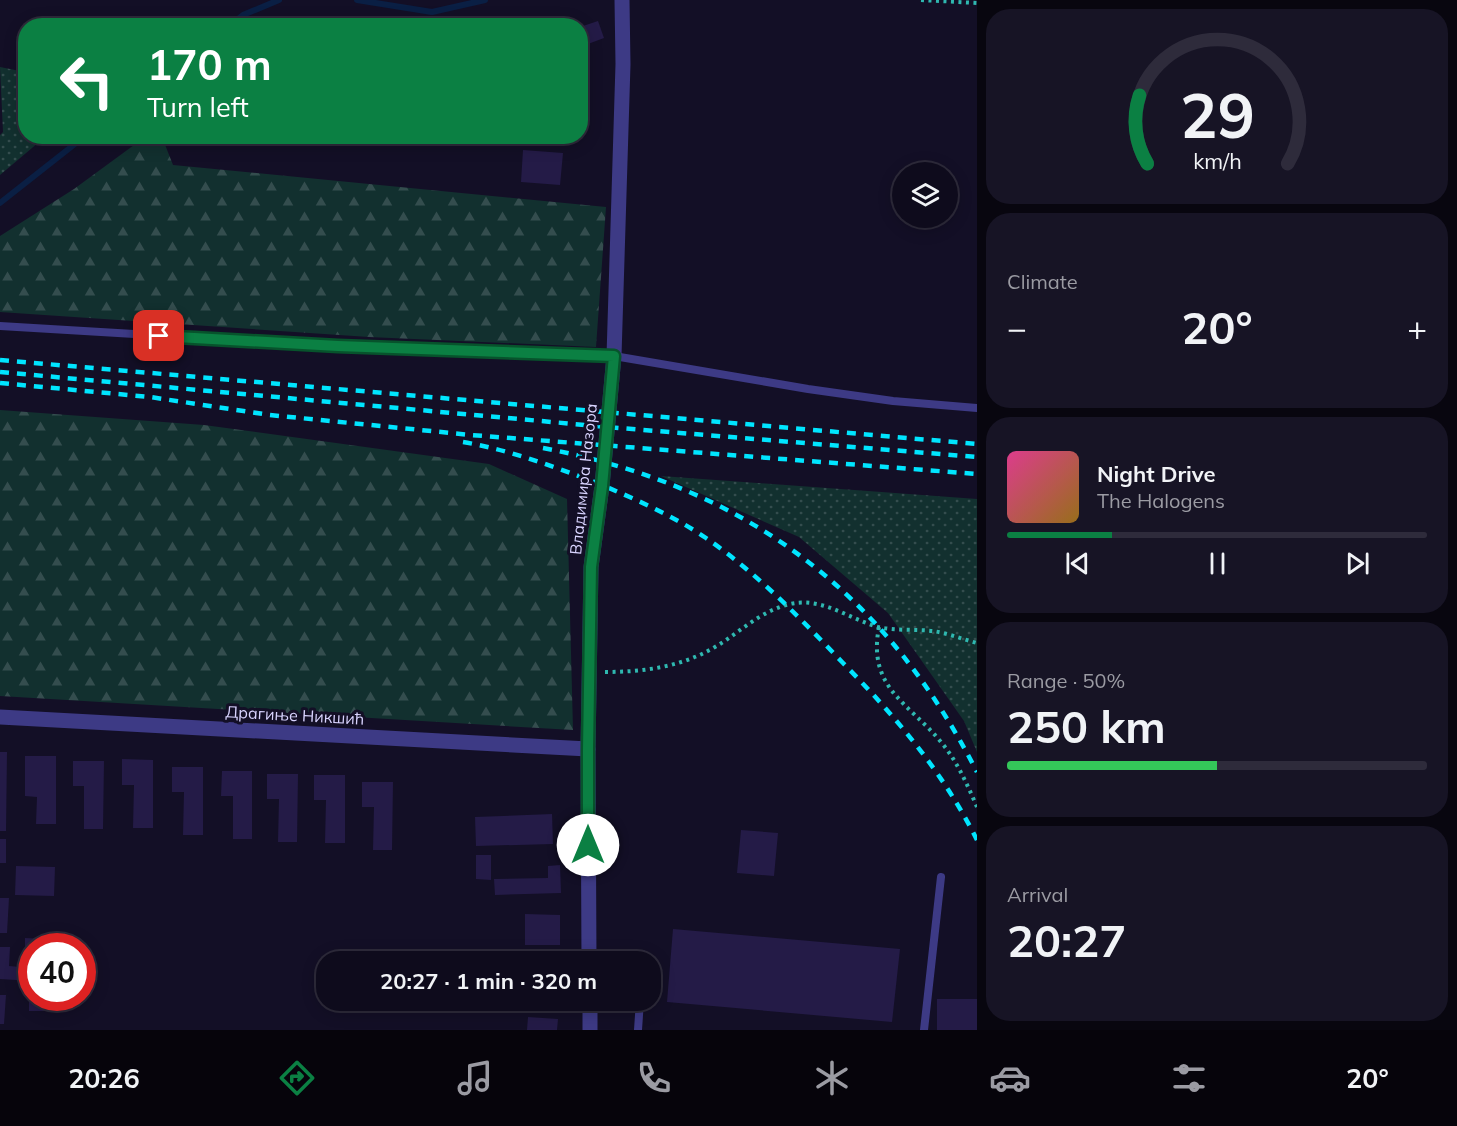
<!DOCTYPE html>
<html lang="en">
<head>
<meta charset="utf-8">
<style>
  body { margin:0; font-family:Mulish,sans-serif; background:#171425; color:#f1f3f6; height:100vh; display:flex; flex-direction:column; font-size:22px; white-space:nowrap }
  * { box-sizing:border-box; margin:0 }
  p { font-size:20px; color:#9b9ba3 }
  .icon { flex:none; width:33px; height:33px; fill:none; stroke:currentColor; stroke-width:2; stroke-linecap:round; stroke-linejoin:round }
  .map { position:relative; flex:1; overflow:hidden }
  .panel { display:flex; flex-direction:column; gap:9px; padding:9px; background:#08060f; width:480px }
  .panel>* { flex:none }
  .banner { position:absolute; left:18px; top:18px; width:570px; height:126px; border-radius:24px; box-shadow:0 3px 15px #0003,0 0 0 2px #2e2b3b; background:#0b8043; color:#fff; overflow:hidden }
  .controls { position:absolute; left:892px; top:162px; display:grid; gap:12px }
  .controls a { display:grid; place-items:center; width:66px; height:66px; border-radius:50%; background:#0e0b1c; box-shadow:0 3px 15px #0003,0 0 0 2px #2e2b3b; font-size:30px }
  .speed { position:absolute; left:18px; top:933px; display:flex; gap:12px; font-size:30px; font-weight:700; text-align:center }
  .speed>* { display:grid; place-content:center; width:78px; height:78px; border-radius:50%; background:#0e0b1c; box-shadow:0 3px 15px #0003,0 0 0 2px #2e2b3b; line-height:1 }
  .speed .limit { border:9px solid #d22; background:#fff; color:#111 }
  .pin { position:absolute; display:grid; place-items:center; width:51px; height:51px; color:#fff; margin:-26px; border-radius:12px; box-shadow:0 3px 9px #0006 }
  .me { position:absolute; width:66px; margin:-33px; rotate:0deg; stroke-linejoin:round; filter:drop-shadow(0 0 4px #0008) }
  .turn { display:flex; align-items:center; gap:21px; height:126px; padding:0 30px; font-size:27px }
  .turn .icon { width:78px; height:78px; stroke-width:2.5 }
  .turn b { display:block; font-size:42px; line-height:51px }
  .big { font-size:45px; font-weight:700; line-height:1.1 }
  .panel .widget { flex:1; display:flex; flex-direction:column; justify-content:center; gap:9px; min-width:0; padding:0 21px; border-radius:24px; background:#171425 }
  .panel .dial { align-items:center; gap:0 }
  .dial svg { height:156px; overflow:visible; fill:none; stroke:#2e2b3b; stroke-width:7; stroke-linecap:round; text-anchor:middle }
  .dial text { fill:#f1f3f6; stroke:none }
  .song { display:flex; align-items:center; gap:18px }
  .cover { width:72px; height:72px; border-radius:9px; background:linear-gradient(135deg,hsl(330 70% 55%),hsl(40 70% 35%)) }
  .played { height:6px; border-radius:3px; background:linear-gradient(90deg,#0b8043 25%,#2e2b3b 25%) }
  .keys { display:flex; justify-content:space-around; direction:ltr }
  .heat { display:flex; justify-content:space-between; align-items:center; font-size:33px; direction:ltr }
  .charge { height:9px; border-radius:4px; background:linear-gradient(90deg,#34c759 50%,#2e2b3b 0) }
  .trip { position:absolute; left:316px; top:951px; width:345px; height:60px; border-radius:24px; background:#0e0b1c; box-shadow:0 3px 15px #0003,0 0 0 2px #2e2b3b; font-weight:700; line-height:60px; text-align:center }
  .tab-bar { display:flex; height:96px; justify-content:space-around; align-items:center; background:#06040b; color:#9b9ba3 }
  .tab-bar .icon { width:42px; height:42px }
  .tab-bar .current { color:#0b8043 }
  .tab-bar b { font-size:27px; color:#f1f3f6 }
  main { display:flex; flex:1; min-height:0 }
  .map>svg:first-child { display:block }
</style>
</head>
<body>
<main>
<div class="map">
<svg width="977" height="1030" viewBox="0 0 977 1030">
  <defs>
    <pattern id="grass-dots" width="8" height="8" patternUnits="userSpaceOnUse" patternTransform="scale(1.5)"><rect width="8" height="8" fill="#12302f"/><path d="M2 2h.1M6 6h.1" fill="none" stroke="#344d4e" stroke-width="1.8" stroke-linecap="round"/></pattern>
    <pattern id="forest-firs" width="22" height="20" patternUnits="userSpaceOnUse" patternTransform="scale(1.5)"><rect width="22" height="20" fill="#12302f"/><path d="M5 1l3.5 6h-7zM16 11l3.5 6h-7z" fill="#344d4e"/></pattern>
  </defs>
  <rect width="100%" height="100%" fill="#130f26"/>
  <g fill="url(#grass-dots)">
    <polygon points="0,67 25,72 26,136 45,137 0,175 0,135 3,132"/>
    <polygon points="661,476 977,499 977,752 964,721 888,613 799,537"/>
  </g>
  <g fill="url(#forest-firs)">
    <polygon points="145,137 162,137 173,165 606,207 596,347 369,337 0,312 0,236 74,189"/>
    <polygon points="0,410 204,425 489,464 567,499 573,730 0,696"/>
  </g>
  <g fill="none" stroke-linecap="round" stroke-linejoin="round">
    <g stroke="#0a1f44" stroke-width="6">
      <polyline points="357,0 432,12 485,0"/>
      <polyline points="229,26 243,15 279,0"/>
      <polyline points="0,203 85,136"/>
    </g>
  </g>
  <g fill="#241b47">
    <polygon points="598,21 604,38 580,47 580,27"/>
    <polygon points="523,150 563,153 560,185 521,182"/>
    <polygon points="0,752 7,752 6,831 0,831"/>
    <polygon points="25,756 56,756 56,824 36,824 37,797 25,796"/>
    <polygon points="122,759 153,760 153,828 133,828 134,785 122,785"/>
    <polygon points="73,761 104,761 103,829 84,829 84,786 73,786"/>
    <polygon points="172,767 203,767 203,835 183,835 184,792 172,792"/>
    <polygon points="222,771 252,771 252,839 233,839 233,796 221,796"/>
    <polygon points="267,774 298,774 297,842 278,842 279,799 267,799"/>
    <polygon points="314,775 345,775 345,843 325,843 326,800 314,800"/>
    <polygon points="362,782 393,782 392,850 373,850 374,807 362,807"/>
    <polygon points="552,814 553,844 476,846 475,817"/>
    <polygon points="741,830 778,833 774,876 737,873"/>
    <rect x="0" y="839" width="6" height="24"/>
    <polygon points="476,855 491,855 491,880 476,879"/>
    <polygon points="560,865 561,893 495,895 494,879 548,878 548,866"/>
    <polygon points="16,866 55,867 54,896 15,895"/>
    <polygon points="0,898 9,898 7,933 0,933"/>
    <polygon points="525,914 560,915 560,945 525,945"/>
    <polygon points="673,929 900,949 892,1022 667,1002"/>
    <polygon points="25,938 45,939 45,946 32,946 32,964 25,964"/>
    <polygon points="0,947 10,947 9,966 32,968 32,981 0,979"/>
    <polygon points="29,986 32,986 32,998 46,998 46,1011 29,1011"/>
    <polygon points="0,995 6,995 4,1024 0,1024"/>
    <rect x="937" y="999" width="40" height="31"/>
    <polygon points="528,1017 558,1019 557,1030 527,1030"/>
  </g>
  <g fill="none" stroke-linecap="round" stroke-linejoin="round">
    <g stroke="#2fb8b0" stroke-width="4" stroke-dasharray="3 4.5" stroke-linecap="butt">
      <polyline points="921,0 977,3"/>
      <path d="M879,627C867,688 909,703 941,742C957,761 967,784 977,807"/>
      <path d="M605,672C644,672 681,667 715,647C739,633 758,613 786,605C820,595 847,618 878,627C895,631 915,629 933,631C947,633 962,639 977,643"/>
    </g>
    <g stroke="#3d3a85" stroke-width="8">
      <polyline points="0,326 338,346 614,356 808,389 893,401 977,408"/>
      <polyline points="642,962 642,954"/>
      <polyline points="638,1030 640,1000"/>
      <polyline points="924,1030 941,877"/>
    </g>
    <polyline stroke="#3d3a85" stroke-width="15" points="0,717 588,749"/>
    <g stroke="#3d3a85" stroke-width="15">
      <polyline points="589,962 588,749 591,567 602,486 614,356 623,64 622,0"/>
      <polyline points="590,1000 590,1030"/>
    </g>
    <g stroke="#00e5ff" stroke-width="4.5" stroke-dasharray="9 8" stroke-linecap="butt">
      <polyline points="0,360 977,444"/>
      <polyline points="0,372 607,427 977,457"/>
      <polyline points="0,383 150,397 270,415 471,435 977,474"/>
      <path d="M463,442C510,450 552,466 597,483C635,499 672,515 706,538C758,574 800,618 843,663C896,717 943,772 977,840"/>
      <path d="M543,448C744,486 884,590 977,772"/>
    </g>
  </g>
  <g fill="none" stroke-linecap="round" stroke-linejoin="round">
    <g stroke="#07532c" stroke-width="15">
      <polyline id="route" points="159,336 338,346 614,356 602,486 591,567 588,749 588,845"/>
    </g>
    <use href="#route" stroke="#0b8043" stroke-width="10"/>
  </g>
  <g text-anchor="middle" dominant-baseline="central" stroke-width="6" stroke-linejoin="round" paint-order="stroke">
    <g font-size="16" fill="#d9d4ff" stroke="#130f26">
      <text transform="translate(583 479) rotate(-84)">Владимира Назора</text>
      <text transform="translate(295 715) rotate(3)">Драгиње Никшић</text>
    </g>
  </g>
</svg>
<div class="controls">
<a><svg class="icon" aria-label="layers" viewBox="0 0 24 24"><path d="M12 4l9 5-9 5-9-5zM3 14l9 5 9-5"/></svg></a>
</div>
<div class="speed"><div class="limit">40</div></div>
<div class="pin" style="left:159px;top:336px;background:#d93025"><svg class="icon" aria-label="arrive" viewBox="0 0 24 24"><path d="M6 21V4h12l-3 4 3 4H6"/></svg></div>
<svg class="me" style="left:588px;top:845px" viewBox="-20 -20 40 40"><circle r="19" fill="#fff"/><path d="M0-13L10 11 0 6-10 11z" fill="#0b8043"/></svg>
<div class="trip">20:27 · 1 min · 320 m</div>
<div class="banner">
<div class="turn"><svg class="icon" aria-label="left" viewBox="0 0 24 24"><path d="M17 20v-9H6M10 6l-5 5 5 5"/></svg><div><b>170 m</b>Turn left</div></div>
</div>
</div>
<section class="panel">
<div class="widget dial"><svg viewBox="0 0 100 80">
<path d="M14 69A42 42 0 1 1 86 69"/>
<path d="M14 69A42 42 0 0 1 10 34" stroke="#0b8043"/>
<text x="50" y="56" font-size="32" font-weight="700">29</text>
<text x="50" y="72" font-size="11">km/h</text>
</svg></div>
<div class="widget"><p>Climate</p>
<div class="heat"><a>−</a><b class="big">20°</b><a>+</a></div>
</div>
<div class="widget">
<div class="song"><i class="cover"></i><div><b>Night Drive</b><p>The Halogens</p></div></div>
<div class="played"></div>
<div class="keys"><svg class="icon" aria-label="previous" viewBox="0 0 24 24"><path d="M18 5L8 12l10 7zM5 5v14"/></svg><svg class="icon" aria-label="pause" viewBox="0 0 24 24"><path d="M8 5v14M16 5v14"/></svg><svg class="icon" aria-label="next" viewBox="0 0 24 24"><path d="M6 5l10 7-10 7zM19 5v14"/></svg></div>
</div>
<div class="widget"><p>Range · 50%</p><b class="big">250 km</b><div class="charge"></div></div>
<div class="widget"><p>Arrival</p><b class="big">20:27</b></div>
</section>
</main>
<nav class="tab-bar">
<b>20:26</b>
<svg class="icon current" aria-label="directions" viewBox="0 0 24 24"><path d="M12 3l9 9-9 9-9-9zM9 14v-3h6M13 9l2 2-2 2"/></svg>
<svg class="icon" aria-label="music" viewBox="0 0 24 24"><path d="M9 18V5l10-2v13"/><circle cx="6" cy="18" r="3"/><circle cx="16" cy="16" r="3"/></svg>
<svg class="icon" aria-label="phone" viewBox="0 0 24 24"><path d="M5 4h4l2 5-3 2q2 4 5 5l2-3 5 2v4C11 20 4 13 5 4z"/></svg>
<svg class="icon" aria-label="climate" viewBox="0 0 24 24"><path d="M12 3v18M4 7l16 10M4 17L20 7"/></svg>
<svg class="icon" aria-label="car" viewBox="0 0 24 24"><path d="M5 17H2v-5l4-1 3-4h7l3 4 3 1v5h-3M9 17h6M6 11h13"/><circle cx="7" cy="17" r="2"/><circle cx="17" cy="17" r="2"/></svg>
<svg class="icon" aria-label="filters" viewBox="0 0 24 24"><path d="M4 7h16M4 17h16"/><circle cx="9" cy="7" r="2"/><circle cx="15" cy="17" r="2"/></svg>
<b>20°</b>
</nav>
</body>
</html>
